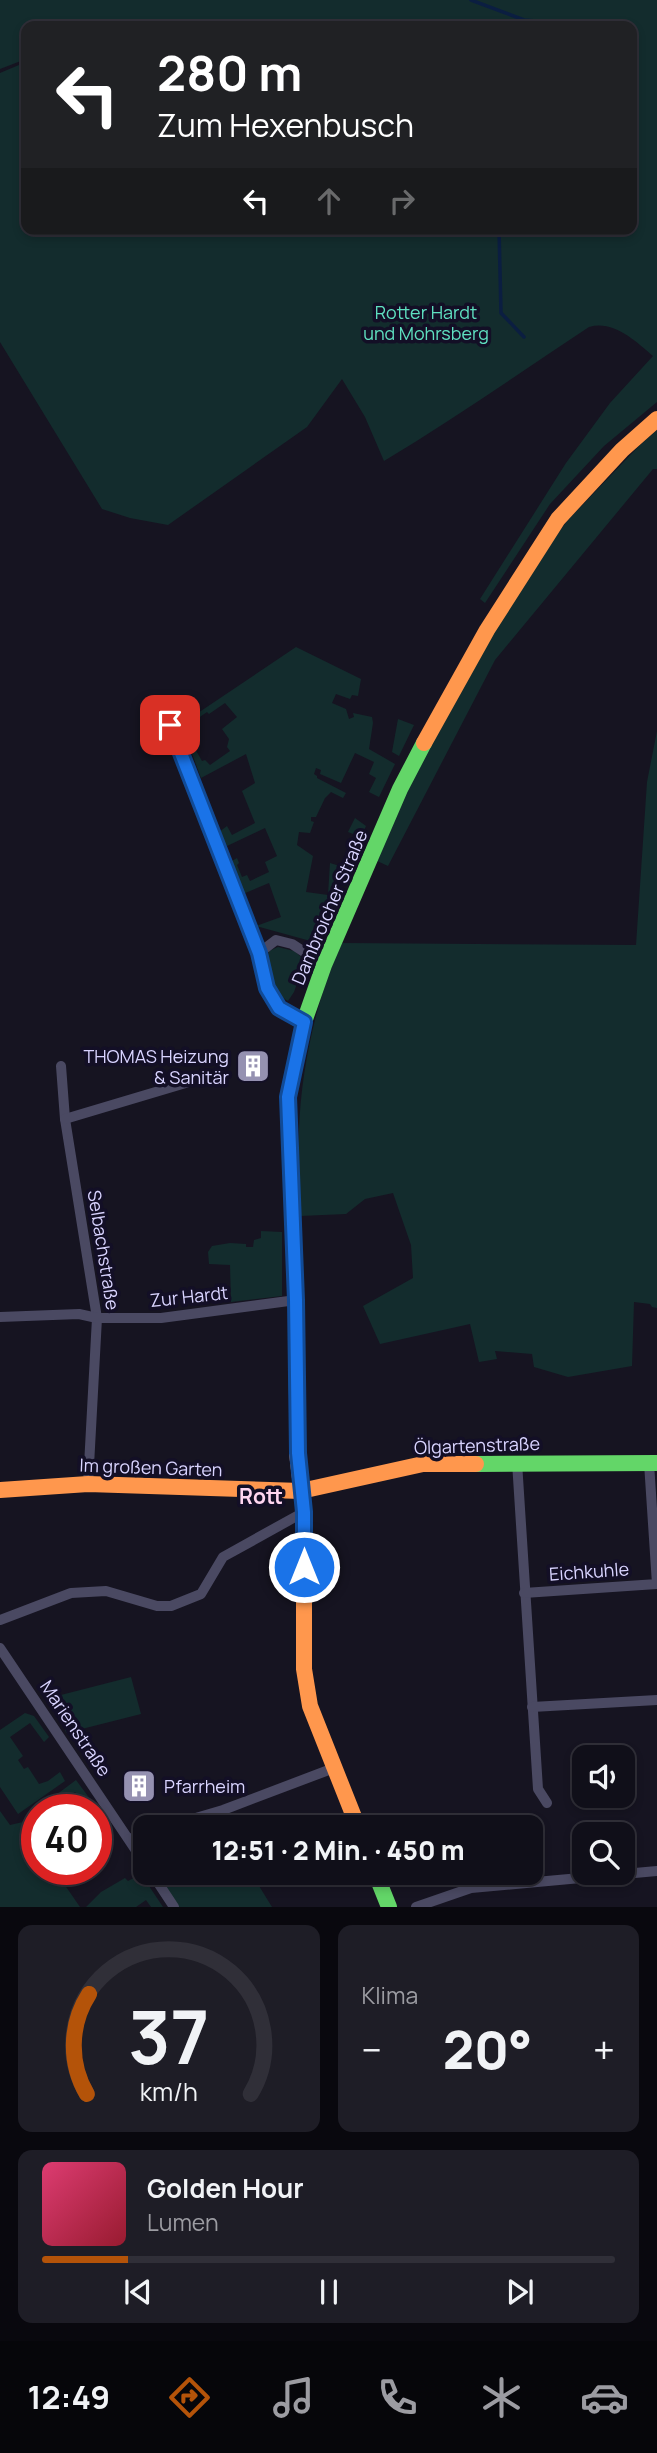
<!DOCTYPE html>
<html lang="de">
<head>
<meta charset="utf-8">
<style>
  body { margin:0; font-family:Manrope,sans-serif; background:#1e1d26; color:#f1f3f6; height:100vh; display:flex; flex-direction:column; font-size:26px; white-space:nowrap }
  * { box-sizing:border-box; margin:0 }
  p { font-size:23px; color:#9c9ca2 }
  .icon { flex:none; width:38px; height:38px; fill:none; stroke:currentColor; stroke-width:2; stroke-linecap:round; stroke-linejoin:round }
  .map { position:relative; height:1907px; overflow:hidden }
  .sheet { display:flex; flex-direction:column; gap:18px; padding:18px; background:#09080e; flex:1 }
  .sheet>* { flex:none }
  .top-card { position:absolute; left:21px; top:21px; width:616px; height:214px; border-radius:14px; box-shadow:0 4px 10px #0003,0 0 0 2px #302f38; background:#202124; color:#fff; overflow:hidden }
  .tools { position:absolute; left:572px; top:1745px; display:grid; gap:14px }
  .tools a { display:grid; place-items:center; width:63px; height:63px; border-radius:14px; background:#100f19; box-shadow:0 4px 10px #0003,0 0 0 2px #302f38; font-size:35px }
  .speed { position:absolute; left:21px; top:1794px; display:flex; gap:14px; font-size:35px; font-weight:700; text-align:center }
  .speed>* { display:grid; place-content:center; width:91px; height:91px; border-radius:50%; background:#100f19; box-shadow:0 4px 10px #0003,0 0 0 2px #302f38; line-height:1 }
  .speed .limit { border:10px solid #d22; background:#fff; color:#111 }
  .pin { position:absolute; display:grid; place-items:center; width:60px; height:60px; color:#fff; margin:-30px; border-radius:14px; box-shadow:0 4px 10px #0006 }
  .me { position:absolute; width:77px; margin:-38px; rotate:0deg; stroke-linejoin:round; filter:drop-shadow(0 0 5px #0008) }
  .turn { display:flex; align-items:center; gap:24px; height:147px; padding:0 21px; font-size:32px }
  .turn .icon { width:91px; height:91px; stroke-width:2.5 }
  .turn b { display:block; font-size:49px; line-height:60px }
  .lanes { display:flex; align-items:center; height:66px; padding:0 21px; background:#0003; justify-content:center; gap:35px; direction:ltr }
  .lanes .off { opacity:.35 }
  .big { font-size:52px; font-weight:800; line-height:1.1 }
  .sheet .tile { flex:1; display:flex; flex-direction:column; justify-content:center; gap:10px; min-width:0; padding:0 24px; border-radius:14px; background:#1e1d26 }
  .sheet .dial { align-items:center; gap:0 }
  .dial svg { height:182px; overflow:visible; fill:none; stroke:#302f38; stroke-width:7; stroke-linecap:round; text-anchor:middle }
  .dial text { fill:#f1f3f6; stroke:none }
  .song { display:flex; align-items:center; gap:21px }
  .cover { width:84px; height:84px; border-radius:10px; background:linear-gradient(135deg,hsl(340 70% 55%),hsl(350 70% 35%)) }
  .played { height:7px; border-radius:4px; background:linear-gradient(90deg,#b45309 15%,#302f38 15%) }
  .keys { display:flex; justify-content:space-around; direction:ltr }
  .heat { display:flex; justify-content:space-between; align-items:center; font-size:38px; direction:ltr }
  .sheet .tiles { flex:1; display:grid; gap:18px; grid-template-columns:1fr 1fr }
  .tile:last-child { grid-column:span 2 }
  .trip { position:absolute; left:133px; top:1815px; width:410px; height:70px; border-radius:14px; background:#100f19; box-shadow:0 4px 10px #0003,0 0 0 2px #302f38; font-weight:800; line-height:70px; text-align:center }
  .tab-bar { display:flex; height:112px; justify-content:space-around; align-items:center; background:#06060a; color:#9c9ca2 }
  .tab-bar .icon { width:49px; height:49px }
  .tab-bar .current { color:#b45309 }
  .tab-bar b { font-size:32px; color:#f1f3f6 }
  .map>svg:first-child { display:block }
</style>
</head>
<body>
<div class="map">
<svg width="657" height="1907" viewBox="0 0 657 1907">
  <rect width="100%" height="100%" fill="#161421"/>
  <g fill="#132c2d">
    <path d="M0,0H657V402L604,446L550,504L485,603L480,599L566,463L610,403L653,356C635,341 614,320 589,327C521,372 454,419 384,461L365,417L342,379L307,427L168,525L130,518L102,509L0,342V73L26,62V229H632V26H26V59L0,69Z"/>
    <polygon points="657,430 657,469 653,469 495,660 388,866 375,860 416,769 519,587 567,521 640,445"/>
    <polygon points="296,647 361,679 358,696 352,695 350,699 336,694 332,703 346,709 349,719 354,717 353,713 372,717 373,723 369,749 395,764 379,797 369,792 376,778 369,774 374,762 355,753 341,783 320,774 321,770 316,768 314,774 317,776 317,778 346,793 343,798 331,792 325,798 316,817 311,817 311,821 314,822 310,833 299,832 297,845 313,856 306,892 328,895 330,863 346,868 314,942 256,926 281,917 269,883 243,894 232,861 237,858 239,863 237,865 242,877 247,875 250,881 269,872 265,862 277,856 265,828 227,846 219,832 227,826 232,835 255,823 242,791 255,783 246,754 201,778 190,748 194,747 202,761 205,760 210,765 230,751 227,747 229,739 222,729 237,717 225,703 209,714 207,712 181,730 180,725"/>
    <polygon points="398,719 414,725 399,756 392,752"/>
    <path d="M657,731V1308L652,1307L650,1304L634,1302L632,1366L568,1377L534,1367L532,1354L495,1351L497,1359L479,1362L470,1324L380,1344L363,1306L413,1278L411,1245L393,1193L365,1199L346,1214L300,1216C300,1188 298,1159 299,1130C301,1070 316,998 342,943L636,945L647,782Z"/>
    <polygon points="355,818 366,826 361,837 348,832"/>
    <path d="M278,947L294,951L305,960L294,992L288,1001C272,992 264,967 269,951Z"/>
    <polygon points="261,1231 282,1232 282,1296 231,1302 230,1265 209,1264 208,1252 212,1246 230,1243 246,1244 246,1247 253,1247 254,1240 261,1238"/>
    <polygon points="131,1677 141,1714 66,1733 57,1696"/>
    <polygon points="25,1713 34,1716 49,1737 44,1742 30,1723 10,1737 23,1756 18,1760 24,1769 28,1767 39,1784 48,1781 60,1772 65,1781 18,1814 0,1787 0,1730"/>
    <polygon points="76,1780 96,1807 88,1809 75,1792 58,1804 61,1809 37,1810 37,1840 24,1819"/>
    <polygon points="0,1811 10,1825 23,1822 37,1843 37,1869 70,1869 60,1878 80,1907 0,1907"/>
    <polygon points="156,1873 251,1873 272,1907 178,1907"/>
    <polygon points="141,1874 163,1907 151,1907 146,1900 136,1907 86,1907 101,1892 125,1878 128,1881"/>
  </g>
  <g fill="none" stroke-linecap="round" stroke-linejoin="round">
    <g stroke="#0b1e41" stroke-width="3.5">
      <polyline points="471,0 524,20 584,25"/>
      <polyline points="499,229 501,313 524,337"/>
    </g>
    <g stroke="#4a4962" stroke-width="10">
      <polyline points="170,725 259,953"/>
      <polyline points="304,1022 279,1008 267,988 259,953 276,940 292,944 324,965"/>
      <polyline points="61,1066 65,1119 97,1318 88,1484"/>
      <polyline points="65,1119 189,1082"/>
      <polyline points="0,1317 79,1314 97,1318 161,1318 296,1300"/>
      <polyline points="517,1462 538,1789 547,1803"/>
      <polyline points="524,1593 657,1584 649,1463"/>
      <polyline points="0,1620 71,1593 106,1591 157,1606 171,1606 201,1594 223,1557 304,1512"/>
      <polyline points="0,1648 145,1864"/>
      <polyline points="532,1707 657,1700"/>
      <polyline points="165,1827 223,1810 334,1768"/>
      <polyline points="129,1839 145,1834"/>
      <polyline points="151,1872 174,1907"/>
      <polyline points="416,1907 471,1888 657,1871"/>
    </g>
    <g stroke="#63d668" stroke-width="16">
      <polyline points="297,1397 296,1300 288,1096 304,1022 324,965 400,789 424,743"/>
      <polyline points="476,1464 657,1463"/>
      <polyline points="375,1872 389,1907"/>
    </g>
    <g stroke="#ff974d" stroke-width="16">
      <polyline points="424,743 487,630 558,519 622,450 657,419"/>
      <polyline points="297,1397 297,1453 304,1512 304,1669 310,1706 358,1827"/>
      <polyline points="0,1490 88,1484 301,1491 423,1464 476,1464"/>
    </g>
  </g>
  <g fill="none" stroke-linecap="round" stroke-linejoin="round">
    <g stroke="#114b97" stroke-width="18">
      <polyline id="route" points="170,725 259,953 267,988 279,1008 304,1022 288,1097 296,1300 298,1453 304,1512 304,1567"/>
    </g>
    <use href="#route" stroke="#1a73e8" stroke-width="12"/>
  </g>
  <defs>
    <g id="building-square" transform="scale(1.75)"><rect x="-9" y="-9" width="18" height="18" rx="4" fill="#9591b1" stroke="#130f26"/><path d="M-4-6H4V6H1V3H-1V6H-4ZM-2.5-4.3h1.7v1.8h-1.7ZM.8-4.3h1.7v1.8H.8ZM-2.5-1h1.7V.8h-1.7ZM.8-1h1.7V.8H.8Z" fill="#fff"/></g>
  </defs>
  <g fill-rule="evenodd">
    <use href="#building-square" x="253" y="1066"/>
    <use href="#building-square" x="139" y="1786"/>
  </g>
  <g text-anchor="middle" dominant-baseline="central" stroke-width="7" stroke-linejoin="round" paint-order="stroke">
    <g font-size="18" fill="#5fe0c0" stroke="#130f26">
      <text x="426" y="312">Rotter Hardt<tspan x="426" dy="21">und Mohrsberg</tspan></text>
    </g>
    <g font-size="18" fill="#d9d4ff" stroke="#130f26">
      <text transform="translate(329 907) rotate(-67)">Dambroicher Straße</text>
      <text transform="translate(104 1250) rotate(81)">Selbachstraße</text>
      <text transform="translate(189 1296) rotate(-6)">Zur Hardt</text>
      <text transform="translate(477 1445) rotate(-2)">Ölgartenstraße</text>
      <text transform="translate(151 1467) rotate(2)">Im großen Garten</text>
      <text transform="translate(589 1571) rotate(-4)">Eichkuhle</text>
      <text transform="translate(76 1728) rotate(56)">Marienstraße</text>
    </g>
    <g font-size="18" fill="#d9d4ff" stroke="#130f26" text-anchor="end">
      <text x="229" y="1056">THOMAS Heizung<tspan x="229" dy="21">&amp; Sanitär</tspan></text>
      <text x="164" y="1786" text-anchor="start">Pfarrheim</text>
    </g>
    <g font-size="21" font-weight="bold" fill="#ffd6f0" stroke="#130f26">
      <text x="261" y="1496">Rott</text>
    </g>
  </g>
</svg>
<div class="tools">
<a><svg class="icon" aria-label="sound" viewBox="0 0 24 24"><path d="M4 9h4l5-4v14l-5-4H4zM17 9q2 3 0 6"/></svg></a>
<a><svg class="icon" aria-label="search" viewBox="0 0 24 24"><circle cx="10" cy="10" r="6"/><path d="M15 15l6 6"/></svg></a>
</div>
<div class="speed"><div class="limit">40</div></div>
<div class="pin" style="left:170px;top:725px;background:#d93025"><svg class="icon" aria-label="arrive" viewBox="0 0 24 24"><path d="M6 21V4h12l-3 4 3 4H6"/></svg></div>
<svg class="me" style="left:304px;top:1567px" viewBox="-20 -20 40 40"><circle r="17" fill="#1a73e8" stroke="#fff" stroke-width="3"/><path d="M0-11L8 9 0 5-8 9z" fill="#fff"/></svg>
<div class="trip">12:51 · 2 Min. · 450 m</div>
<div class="top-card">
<div class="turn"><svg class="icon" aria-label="left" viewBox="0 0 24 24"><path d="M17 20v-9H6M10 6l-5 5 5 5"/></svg><div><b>280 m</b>Zum Hexenbusch</div></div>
<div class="lanes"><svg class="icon" aria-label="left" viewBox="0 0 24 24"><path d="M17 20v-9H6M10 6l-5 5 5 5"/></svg><svg class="icon off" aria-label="ahead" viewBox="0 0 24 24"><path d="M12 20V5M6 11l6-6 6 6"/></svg><svg class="icon off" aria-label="right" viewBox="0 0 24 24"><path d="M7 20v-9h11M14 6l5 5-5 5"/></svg></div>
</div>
</div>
<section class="sheet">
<div class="tiles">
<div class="tile dial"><svg viewBox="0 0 100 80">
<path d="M14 69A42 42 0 1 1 86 69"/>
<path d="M14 69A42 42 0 0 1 15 25" stroke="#b45309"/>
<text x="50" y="56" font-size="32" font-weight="700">37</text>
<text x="50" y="72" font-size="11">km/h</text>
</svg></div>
<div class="tile"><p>Klima</p>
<div class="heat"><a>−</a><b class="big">20°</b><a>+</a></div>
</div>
<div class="tile">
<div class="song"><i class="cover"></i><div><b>Golden Hour</b><p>Lumen</p></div></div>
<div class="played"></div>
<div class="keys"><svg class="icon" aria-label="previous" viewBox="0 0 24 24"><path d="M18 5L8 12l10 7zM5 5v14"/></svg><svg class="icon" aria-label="pause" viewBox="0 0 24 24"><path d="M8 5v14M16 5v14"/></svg><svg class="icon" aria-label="next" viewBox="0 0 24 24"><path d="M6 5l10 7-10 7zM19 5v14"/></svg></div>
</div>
</div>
</section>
<nav class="tab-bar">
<b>12:49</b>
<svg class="icon current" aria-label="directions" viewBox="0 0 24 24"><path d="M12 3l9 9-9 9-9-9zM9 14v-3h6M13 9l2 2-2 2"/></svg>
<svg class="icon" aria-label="music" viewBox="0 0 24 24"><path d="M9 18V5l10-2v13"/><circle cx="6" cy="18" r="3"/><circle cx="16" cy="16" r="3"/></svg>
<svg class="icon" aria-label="phone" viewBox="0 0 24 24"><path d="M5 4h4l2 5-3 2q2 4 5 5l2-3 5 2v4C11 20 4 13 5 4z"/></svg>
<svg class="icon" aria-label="climate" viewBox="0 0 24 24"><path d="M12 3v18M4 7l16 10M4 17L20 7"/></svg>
<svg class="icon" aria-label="car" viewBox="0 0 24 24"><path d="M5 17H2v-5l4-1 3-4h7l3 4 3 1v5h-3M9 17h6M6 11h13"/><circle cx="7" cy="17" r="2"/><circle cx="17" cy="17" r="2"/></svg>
</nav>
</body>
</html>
